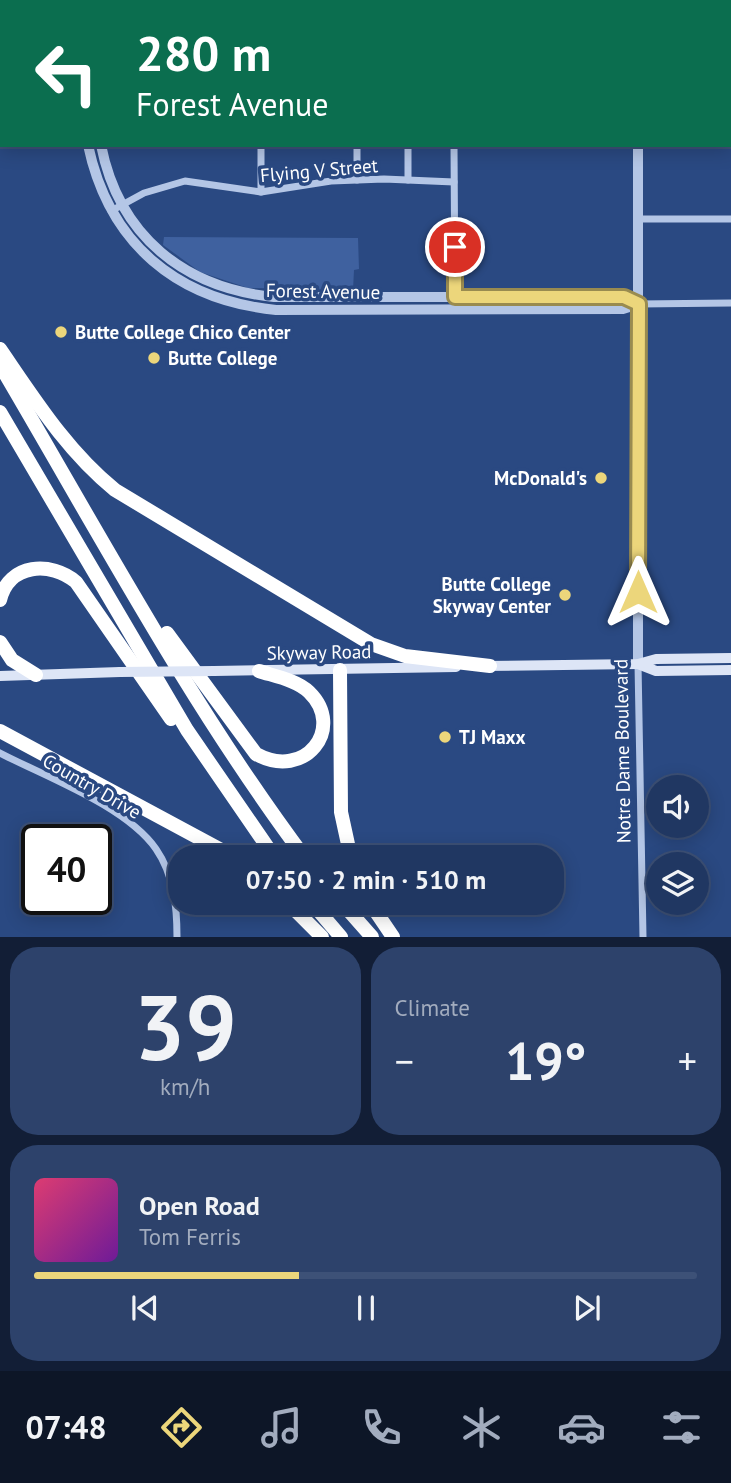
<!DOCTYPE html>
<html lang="en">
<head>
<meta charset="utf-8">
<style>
  body { margin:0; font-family:"PT Sans",sans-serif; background:#2d426b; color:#f1f3f6; height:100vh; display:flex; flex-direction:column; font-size:26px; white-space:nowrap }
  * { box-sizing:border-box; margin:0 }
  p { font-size:23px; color:#a2acbe }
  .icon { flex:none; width:38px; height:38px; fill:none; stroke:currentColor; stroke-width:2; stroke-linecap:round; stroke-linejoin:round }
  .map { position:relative; height:937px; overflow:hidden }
  .panel { display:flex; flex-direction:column; gap:10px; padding:10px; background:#121e36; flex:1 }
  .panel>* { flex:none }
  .hud { position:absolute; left:0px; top:0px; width:732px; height:147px; box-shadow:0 4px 18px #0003,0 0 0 2px #3d5177; background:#0b6e4f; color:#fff; overflow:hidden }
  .tools { position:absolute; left:646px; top:775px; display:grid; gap:14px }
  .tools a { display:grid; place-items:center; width:63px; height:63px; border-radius:50%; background:#203762; box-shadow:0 4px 18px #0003,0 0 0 2px #3d5177; font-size:35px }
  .speed { position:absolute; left:21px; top:824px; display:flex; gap:14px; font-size:35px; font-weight:700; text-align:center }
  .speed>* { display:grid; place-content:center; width:91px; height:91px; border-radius:50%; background:#203762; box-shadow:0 4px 18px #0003,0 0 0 2px #3d5177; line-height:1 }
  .speed .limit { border:4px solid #111; border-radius:10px; background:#fff; color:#111 }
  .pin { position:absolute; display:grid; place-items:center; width:60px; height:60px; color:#fff; margin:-30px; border:4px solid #fff; border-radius:50%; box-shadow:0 2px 7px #0007 }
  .me { position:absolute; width:77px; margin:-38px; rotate:0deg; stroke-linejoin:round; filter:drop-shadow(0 0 5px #0008) }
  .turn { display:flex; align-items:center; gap:24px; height:147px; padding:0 21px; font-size:32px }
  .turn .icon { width:91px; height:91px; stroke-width:2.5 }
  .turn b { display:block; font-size:49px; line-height:60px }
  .big { font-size:52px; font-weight:800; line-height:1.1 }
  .panel .widget { flex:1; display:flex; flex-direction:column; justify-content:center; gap:10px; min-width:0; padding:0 24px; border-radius:28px; background:#2d426b }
  .panel .dial { align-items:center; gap:0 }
  .dial b { font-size:91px; line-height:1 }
  .song { display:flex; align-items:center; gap:21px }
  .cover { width:84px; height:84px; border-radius:10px; background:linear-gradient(135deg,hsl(340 70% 55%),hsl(280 70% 35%)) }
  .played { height:7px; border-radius:4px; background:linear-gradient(90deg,#ecd67b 40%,#3d5177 40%) }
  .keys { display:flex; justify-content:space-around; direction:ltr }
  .heat { display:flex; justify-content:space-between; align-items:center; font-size:38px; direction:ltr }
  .panel .tiles { flex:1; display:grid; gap:10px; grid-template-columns:1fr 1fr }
  .widget:last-child { grid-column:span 2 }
  .trip { position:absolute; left:168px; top:845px; width:396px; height:70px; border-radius:28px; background:#203762; box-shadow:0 4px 18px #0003,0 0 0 2px #3d5177; font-weight:800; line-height:70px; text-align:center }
  .tabs { display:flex; height:112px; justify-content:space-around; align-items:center; background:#0d1627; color:#a2acbe }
  .tabs .icon { width:49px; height:49px }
  .tabs .current { color:#ecd67b }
  .tabs b { font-size:32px; color:#f1f3f6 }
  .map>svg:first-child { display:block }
</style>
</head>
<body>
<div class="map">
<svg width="731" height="937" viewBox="0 0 731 937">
  <rect width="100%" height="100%" fill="#2a4982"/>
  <polygon fill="#3f619f" points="164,237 358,238 359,269 354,270 353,290 248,288 200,272 163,245"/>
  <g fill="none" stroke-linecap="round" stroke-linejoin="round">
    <g stroke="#b4c6e6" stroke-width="7">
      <polyline points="255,0 255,2"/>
      <polyline points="723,0 723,2"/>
      <polyline points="486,2 487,0"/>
      <polyline points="357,145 357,180"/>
      <polyline points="408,145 408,180"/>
      <polyline points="454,145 455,309"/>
      <polyline points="261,192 261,145"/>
      <polyline points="111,211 144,193 185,181 261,192 331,181 384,179 454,182"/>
      <polyline points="638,219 731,219"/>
      <polyline points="639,304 731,303"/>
      <polyline points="638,664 643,937"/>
      <path d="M0,753C46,777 126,806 156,849C174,875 177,907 177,937"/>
    </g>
    <g stroke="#b4c6e6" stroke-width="10">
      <polyline points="637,0 637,2"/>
      <polyline points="86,2 86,0"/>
      <polyline points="99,2 99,0"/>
      <path d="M88,145C109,244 177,300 276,310L623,309L639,304"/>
      <path d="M101,145C119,236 184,288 274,297H624L639,304"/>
      <polyline points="638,145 638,664"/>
    </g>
    <g stroke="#dde5f6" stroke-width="10">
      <polyline points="638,664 656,671 731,670"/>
      <polyline points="483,666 638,664 656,659 731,658"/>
      <polyline points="214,671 456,667"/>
      <polyline points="0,676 120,672"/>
    </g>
    <g stroke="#fff" stroke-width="14">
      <path d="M0,349C35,400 67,451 115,490L371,644L405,656L490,666"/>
      <path d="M0,365C98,531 189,703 305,858"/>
      <polyline points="0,412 187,730 275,858"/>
      <path d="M0,600C9,563 51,561 76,582L171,719"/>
      <path d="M167,633L256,754C305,781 346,728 309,692C297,680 274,676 259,671"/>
      <polyline points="0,642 12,660 36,675"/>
      <polyline points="340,670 341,812 351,858"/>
      <polyline points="0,731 236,858"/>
      <polyline points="288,903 322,937"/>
      <polyline points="312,903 341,937"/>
      <polyline points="342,903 372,937"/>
      <polyline points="370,903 393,937"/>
    </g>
    <polyline stroke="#dde5f6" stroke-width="10" points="120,672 214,671"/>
  </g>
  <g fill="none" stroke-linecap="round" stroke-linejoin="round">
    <g stroke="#998b50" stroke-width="18">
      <polyline id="route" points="455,247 455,297 624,297 639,304 638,592"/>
    </g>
    <use href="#route" stroke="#ecd67b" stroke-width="12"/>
  </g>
  <g fill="#ecd67b" stroke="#2a4982" stroke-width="2.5">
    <circle cx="61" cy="332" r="7"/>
    <circle cx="154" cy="358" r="7"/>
    <circle cx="601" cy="478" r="7"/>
    <circle cx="565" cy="595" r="7"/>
    <circle cx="445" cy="737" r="7"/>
  </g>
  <g text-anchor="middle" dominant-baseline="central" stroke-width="7" stroke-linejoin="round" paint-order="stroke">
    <g font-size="19" fill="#fff" stroke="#2a4982">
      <text transform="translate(319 170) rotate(-5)">Flying V Street</text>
      <text transform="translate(323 291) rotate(1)">Forest Avenue</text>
      <text transform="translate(319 652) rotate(-1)">Skyway Road</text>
      <text transform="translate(622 751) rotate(-91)">Notre Dame Boulevard</text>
      <text transform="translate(92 786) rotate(30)">Country Drive</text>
    </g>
    <g font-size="19" font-weight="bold" fill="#fff" stroke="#2a4982" text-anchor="start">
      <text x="75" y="332">Butte College Chico Center</text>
      <text x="168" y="358">Butte College</text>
      <text x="587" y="478" text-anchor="end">McDonald's</text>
      <text x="551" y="584" text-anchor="end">Butte College<tspan x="551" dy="22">Skyway Center</tspan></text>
      <text x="459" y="737">TJ Maxx</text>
    </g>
  </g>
</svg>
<div class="tools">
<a><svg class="icon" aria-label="sound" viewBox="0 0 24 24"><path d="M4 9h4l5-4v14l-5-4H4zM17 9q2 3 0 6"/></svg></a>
<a><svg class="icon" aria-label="layers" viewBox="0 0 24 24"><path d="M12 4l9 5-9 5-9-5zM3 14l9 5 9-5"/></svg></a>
</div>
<div class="speed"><div class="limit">40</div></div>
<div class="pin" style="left:455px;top:247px;background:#d93025"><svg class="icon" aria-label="arrive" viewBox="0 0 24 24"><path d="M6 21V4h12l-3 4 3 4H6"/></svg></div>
<svg class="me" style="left:638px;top:592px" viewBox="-20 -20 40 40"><path d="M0-17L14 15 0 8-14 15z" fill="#ecd67b" stroke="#fff" stroke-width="4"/></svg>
<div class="trip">07:50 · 2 min · 510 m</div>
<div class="hud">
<div class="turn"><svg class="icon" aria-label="left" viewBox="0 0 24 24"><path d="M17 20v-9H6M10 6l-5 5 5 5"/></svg><div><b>280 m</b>Forest Avenue</div></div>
</div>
</div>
<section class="panel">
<div class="tiles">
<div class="widget dial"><b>39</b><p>km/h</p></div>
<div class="widget"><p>Climate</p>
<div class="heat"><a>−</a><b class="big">19°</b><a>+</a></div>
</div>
<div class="widget">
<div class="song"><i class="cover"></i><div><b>Open Road</b><p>Tom Ferris</p></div></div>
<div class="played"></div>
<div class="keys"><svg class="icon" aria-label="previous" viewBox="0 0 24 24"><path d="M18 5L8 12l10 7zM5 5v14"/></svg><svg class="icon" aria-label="pause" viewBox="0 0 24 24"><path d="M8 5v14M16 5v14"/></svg><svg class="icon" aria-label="next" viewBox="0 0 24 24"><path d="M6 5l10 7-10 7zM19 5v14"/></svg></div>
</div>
</div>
</section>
<nav class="tabs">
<b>07:48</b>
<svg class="icon current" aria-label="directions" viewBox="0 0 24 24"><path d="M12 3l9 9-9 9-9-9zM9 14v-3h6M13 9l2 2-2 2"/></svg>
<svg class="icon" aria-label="music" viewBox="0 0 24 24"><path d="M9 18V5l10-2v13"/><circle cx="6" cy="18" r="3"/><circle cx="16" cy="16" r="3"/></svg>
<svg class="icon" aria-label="phone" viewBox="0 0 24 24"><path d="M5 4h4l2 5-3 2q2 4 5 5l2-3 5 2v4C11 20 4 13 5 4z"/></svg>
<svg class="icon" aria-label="climate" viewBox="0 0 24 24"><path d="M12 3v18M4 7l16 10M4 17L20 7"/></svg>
<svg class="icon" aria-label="car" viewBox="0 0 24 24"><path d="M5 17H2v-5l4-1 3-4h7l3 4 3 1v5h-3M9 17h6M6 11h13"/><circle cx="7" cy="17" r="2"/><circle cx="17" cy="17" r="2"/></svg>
<svg class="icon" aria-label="filters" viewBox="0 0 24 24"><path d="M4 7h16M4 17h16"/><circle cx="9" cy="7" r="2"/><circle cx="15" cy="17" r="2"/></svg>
</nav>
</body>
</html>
